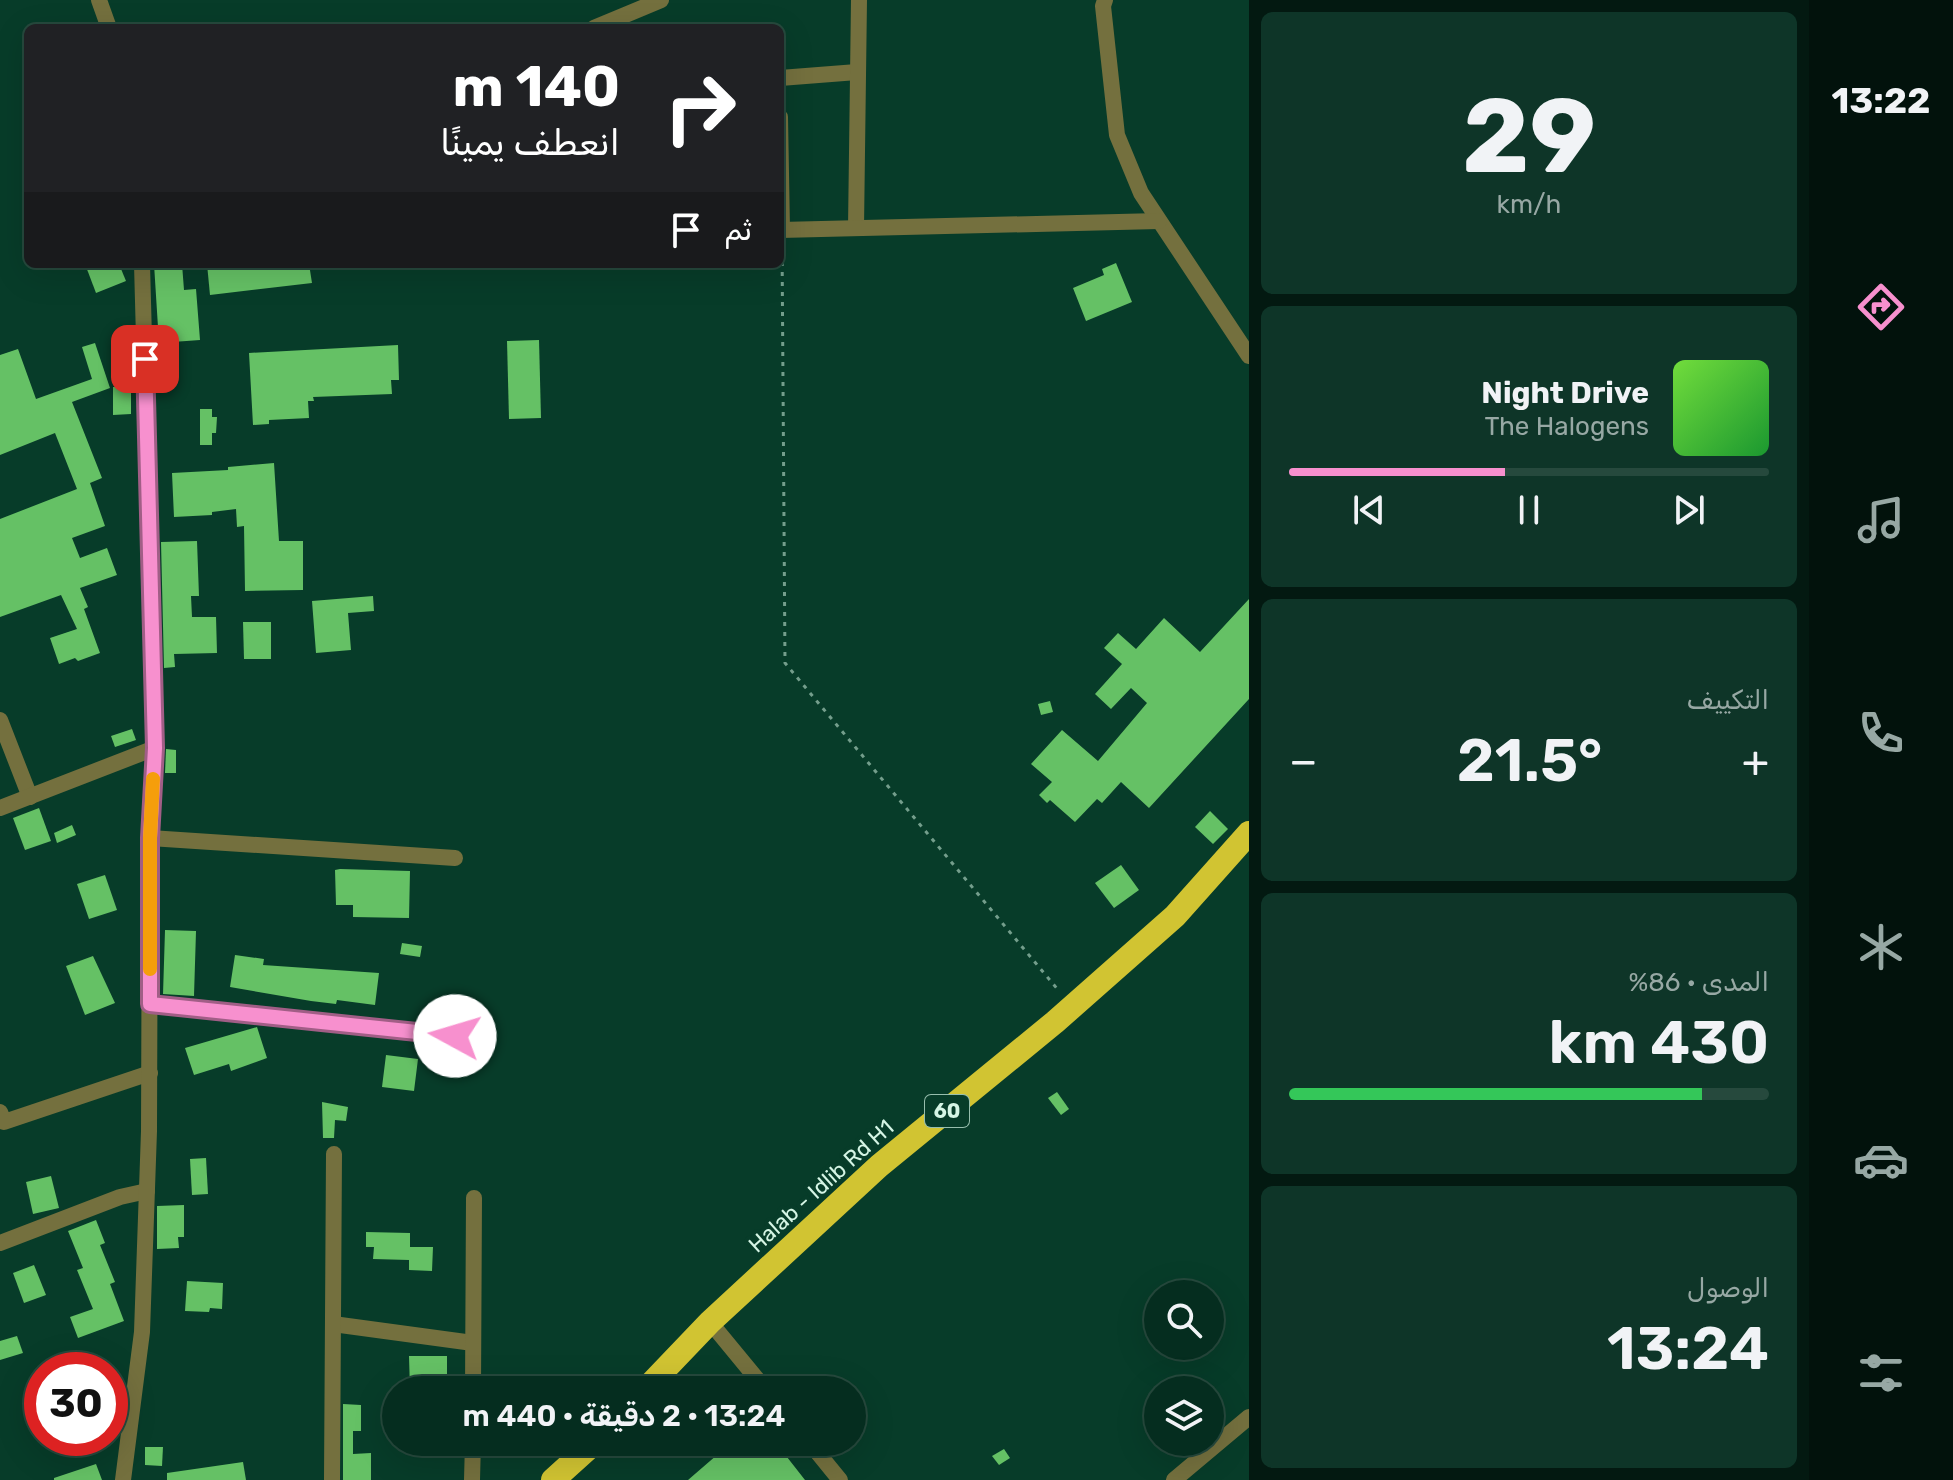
<!DOCTYPE html>
<html lang="ar">
<head>
<meta charset="utf-8">
<style>
  body { margin:0; font-family:Rubik,Cairo,sans-serif; background:#0e3528; color:#f1f3f6; direction:rtl; height:100vh; display:flex; flex-direction:column; font-size:30px; white-space:nowrap }
  * { box-sizing:border-box; margin:0 }
  p { font-size:26px; color:#97a8a4 }
  .icon { flex:none; width:44px; height:44px; fill:none; stroke:currentColor; stroke-width:2; stroke-linecap:round; stroke-linejoin:round }
  .map { position:relative; flex:1; overflow:hidden; direction:ltr }
  .side { display:flex; flex-direction:column; gap:12px; padding:12px; background:#031911; width:560px }
  .side>* { flex:none }
  .top-card { position:absolute; left:24px; top:24px; width:760px; height:244px; border-radius:12px; box-shadow:0 8px 32px #0002,0 0 0 2px #26493d; direction:rtl; background:#202124; color:#fff; overflow:hidden }
  .controls { position:absolute; left:1144px; top:1280px; display:grid; gap:16px }
  .controls a { display:grid; place-items:center; width:80px; height:80px; border-radius:50%; background:#052d1f; box-shadow:0 8px 32px #0002,0 0 0 2px #26493d; font-size:40px }
  .speed { position:absolute; left:24px; top:1352px; display:flex; gap:16px; font-size:40px; font-weight:700; text-align:center }
  .speed>* { display:grid; place-content:center; width:104px; height:104px; border-radius:50%; background:#052d1f; box-shadow:0 8px 32px #0002,0 0 0 2px #26493d; line-height:1 }
  .speed .limit { border:12px solid #d22; background:#fff; color:#111 }
  .pin { position:absolute; display:grid; place-items:center; width:68px; height:68px; color:#fff; margin:-34px; border-radius:16px; box-shadow:0 4px 12px #0006 }
  .me { position:absolute; width:88px; margin:-44px; rotate:276deg; stroke-linejoin:round; filter:drop-shadow(0 0 6px #0008) }
  .turn { display:flex; align-items:center; gap:28px; height:168px; padding:0 32px; font-size:36px }
  .turn .icon { width:104px; height:104px; stroke-width:2.5 }
  .turn b { display:block; font-size:56px; line-height:68px }
  .then { display:flex; align-items:center; height:76px; padding:0 32px; background:#0003; gap:16px; font-size:30px }
  .big { font-size:60px; font-weight:600; line-height:1.1 }
  .side .card { flex:1; display:flex; flex-direction:column; justify-content:center; gap:12px; min-width:0; padding:0 28px; border-radius:12px; background:#0e3528 }
  .side .dial { align-items:center; gap:0 }
  .dial b { font-size:104px; line-height:1 }
  .song { display:flex; align-items:center; gap:24px }
  .cover { width:96px; height:96px; border-radius:12px; background:linear-gradient(135deg,hsl(100 70% 55%),hsl(130 70% 35%)) }
  .played { height:8px; border-radius:4px; background:linear-gradient(90deg,#f790ce 45%,#26493d 45%) }
  .keys { display:flex; justify-content:space-around; direction:ltr }
  .heat { display:flex; justify-content:space-between; align-items:center; font-size:44px; direction:ltr }
  .charge { height:12px; border-radius:6px; background:linear-gradient(90deg,#34c759 86%,#26493d 0) }
  .trip { position:absolute; left:382px; top:1376px; width:484px; height:80px; border-radius:40px; background:#052d1f; box-shadow:0 8px 32px #0002,0 0 0 2px #26493d; font-weight:600; line-height:80px; text-align:center; direction:rtl }
  main { display:flex; flex:1; min-height:0 }
  .dock { display:flex; flex-direction:column; width:144px; justify-content:space-around; align-items:center; background:#02120c; color:#97a8a4 }
  .dock .icon { width:56px; height:56px }
  .dock .current { color:#f790ce }
  .dock b { font-size:36px; color:#f1f3f6 }
  .map>svg:first-child { display:block }
</style>
</head>
<body>
<main>
<nav class="dock">
<b>13:22</b>
<svg class="icon current" aria-label="directions" viewBox="0 0 24 24"><path d="M12 3l9 9-9 9-9-9zM9 14v-3h6M13 9l2 2-2 2"/></svg>
<svg class="icon" aria-label="music" viewBox="0 0 24 24"><path d="M9 18V5l10-2v13"/><circle cx="6" cy="18" r="3"/><circle cx="16" cy="16" r="3"/></svg>
<svg class="icon" aria-label="phone" viewBox="0 0 24 24"><path d="M5 4h4l2 5-3 2q2 4 5 5l2-3 5 2v4C11 20 4 13 5 4z"/></svg>
<svg class="icon" aria-label="climate" viewBox="0 0 24 24"><path d="M12 3v18M4 7l16 10M4 17L20 7"/></svg>
<svg class="icon" aria-label="car" viewBox="0 0 24 24"><path d="M5 17H2v-5l4-1 3-4h7l3 4 3 1v5h-3M9 17h6M6 11h13"/><circle cx="7" cy="17" r="2"/><circle cx="17" cy="17" r="2"/></svg>
<svg class="icon" aria-label="filters" viewBox="0 0 24 24"><path d="M4 7h16M4 17h16"/><circle cx="9" cy="7" r="2"/><circle cx="15" cy="17" r="2"/></svg>
</nav>
<section class="side">
<div class="card dial"><b>29</b><p>km/h</p></div>
<div class="card">
<div class="song"><i class="cover"></i><div><b>Night Drive</b><p>The Halogens</p></div></div>
<div class="played"></div>
<div class="keys"><svg class="icon" aria-label="previous" viewBox="0 0 24 24"><path d="M18 5L8 12l10 7zM5 5v14"/></svg><svg class="icon" aria-label="pause" viewBox="0 0 24 24"><path d="M8 5v14M16 5v14"/></svg><svg class="icon" aria-label="next" viewBox="0 0 24 24"><path d="M6 5l10 7-10 7zM19 5v14"/></svg></div>
</div>
<div class="card"><p>التكييف</p>
<div class="heat"><a>−</a><b class="big">21.5°</b><a>+</a></div>
</div>
<div class="card"><p>المدى · 86%</p><b class="big">430 km</b><div class="charge"></div></div>
<div class="card"><p>الوصول</p><b class="big">13:24</b></div>
</section>
<div class="map">
<svg width="1249" height="1480" viewBox="0 0 1249 1480">
  <rect width="100%" height="100%" fill="#073c29"/>
  <g fill="#65c165">
    <polygon points="1116,263 1132,302 1086,321 1073,288 1104,275 1102,269"/>
    <polygon points="85,264 119,264 126,281 96,293"/>
    <polygon points="154,264 182,264 184,290 196,289 200,340 159,343"/>
    <polygon points="207,264 309,264 312,283 210,295"/>
    <polygon points="539,340 541,418 509,419 507,341"/>
    <polygon points="95,343 110,388 72,402 102,478 90,483 105,526 72,538 80,558 107,548 117,575 80,588 88,607 84,609 100,653 78,661 75,658 59,664 50,638 77,629 61,595 0,617 0,519 77,489 55,433 0,455 0,355 18,349 36,399 92,379 82,347"/>
    <polygon points="398,345 399,380 391,380 392,394 313,397 314,401 308,401 309,418 269,420 269,424 253,425 249,353"/>
    <polygon points="113,387 131,387 131,414 113,415"/>
    <polygon points="200,409 212,409 212,417 217,417 216,433 212,433 212,445 200,445"/>
    <polygon points="274,463 279,541 303,541 303,590 245,591 244,526 237,527 236,509 212,512 212,515 174,517 172,473 228,470 228,467"/>
    <polygon points="197,541 199,596 191,596 192,617 216,617 217,653 174,654 175,667 164,668 161,542"/>
    <polygon points="373,596 374,611 348,613 351,650 316,653 312,601"/>
    <polygon points="1249,599 1249,699 1149,808 1121,782 1102,803 1097,799 1075,822 1050,800 1047,803 1039,795 1052,782 1031,764 1062,730 1098,761 1147,703 1131,688 1111,709 1095,694 1122,664 1104,648 1118,633 1136,649 1164,618 1200,652"/>
    <polygon points="243,622 271,622 271,659 244,659"/>
    <polygon points="1050,701 1053,712 1041,715 1038,704"/>
    <polygon points="132,729 136,740 115,747 111,736"/>
    <polygon points="166,749 176,750 176,773 165,773"/>
    <polygon points="39,808 51,841 25,850 13,818"/>
    <polygon points="1210,811 1228,829 1213,844 1195,827"/>
    <polygon points="72,825 76,835 57,843 54,833"/>
    <polygon points="1121,865 1139,890 1114,908 1095,883"/>
    <polygon points="340,869 410,871 409,918 353,917 353,905 336,905 335,870"/>
    <polygon points="105,875 117,910 89,919 77,884"/>
    <polygon points="165,930 196,931 194,996 163,994"/>
    <polygon points="402,943 422,946 420,957 400,954"/>
    <polygon points="235,955 264,959 263,965 379,973 375,1005 337,1000 336,1004 311,1001 230,987"/>
    <polygon points="93,956 115,1003 85,1015 66,966"/>
    <polygon points="257,1027 267,1058 231,1071 229,1064 194,1075 185,1048"/>
    <polygon points="386,1055 418,1059 414,1091 382,1087"/>
    <polygon points="1057,1092 1069,1109 1061,1115 1048,1098"/>
    <polygon points="322,1102 348,1107 346,1121 335,1120 334,1138 323,1138"/>
    <polygon points="206,1158 208,1194 192,1195 190,1159"/>
    <polygon points="51,1176 59,1208 33,1214 26,1182"/>
    <polygon points="184,1205 184,1237 178,1237 179,1248 157,1249 157,1206"/>
    <polygon points="96,1220 105,1243 100,1245 115,1282 110,1284 124,1321 78,1338 70,1317 93,1309 77,1270 83,1268 68,1231"/>
    <polygon points="366,1232 410,1233 410,1247 433,1247 432,1271 409,1270 409,1260 373,1259 374,1247 366,1247"/>
    <polygon points="34,1265 46,1295 24,1303 13,1273"/>
    <polygon points="187,1281 223,1283 222,1309 210,1308 209,1312 185,1311"/>
    <polygon points="17,1336 23,1353 0,1360 0,1341"/>
    <polygon points="409,1356 447,1356 447,1389 410,1390"/>
    <polygon points="343,1404 361,1405 361,1431 353,1431 353,1454 371,1453 371,1480 343,1480"/>
    <polygon points="732,1442 768,1442 771,1446 776,1443 805,1480 688,1480"/>
    <polygon points="145,1447 163,1447 162,1466 145,1465"/>
    <polygon points="1004,1449 1010,1458 999,1465 992,1456"/>
    <polygon points="243,1462 246,1480 167,1480 167,1473"/>
    <polygon points="96,1464 102,1480 54,1480 54,1478"/>
  </g>
  <g fill="none" stroke-linecap="round" stroke-linejoin="round">
    <polyline stroke="#749e8c" stroke-width="3" stroke-dasharray="4 6" stroke-linecap="butt" points="782,242 785,663 1059,991"/>
    <g stroke="#74703e" stroke-width="16">
      <polyline points="99,0 109,28"/>
      <polyline points="1105,0 1103,6 1117,135 1141,193 1249,356"/>
      <polyline points="594,28 661,0"/>
      <polyline points="780,78 857,72"/>
      <polyline points="780,117 782,230"/>
      <polyline points="856,228 859,0"/>
      <polyline points="780,230 1159,221"/>
      <polyline points="0,720 30,797"/>
      <polyline points="0,808 155,748"/>
      <polyline points="150,838 455,858"/>
      <polyline points="150,1004 455,1036"/>
      <polyline points="0,1112 4,1122 150,1073"/>
      <polyline points="0,1243 120,1197 147,1191"/>
      <polyline points="710,1322 766,1390"/>
      <polyline points="333,1324 473,1343"/>
      <polyline points="473,1390 474,1198"/>
      <polyline points="809,1442 840,1480"/>
      <polyline points="123,1480 142,1332 149,1131 150,838 155,748 142,264"/>
      <polyline points="332,1480 334,1154"/>
      <polyline points="472,1480 473,1442"/>
      <polyline points="1174,1480 1249,1417"/>
    </g>
    <g stroke="#d1c432" stroke-width="24">
      <polyline points="645,1390 710,1322 879,1166 1055,1022 1175,916 1249,833"/>
      <polyline points="553,1480 595,1442"/>
    </g>
  </g>
  <g fill="none" stroke-linecap="round" stroke-linejoin="round">
    <g stroke="#a15e86" stroke-width="20">
      <polyline id="route" points="145,359 155,748 150,838 150,1004 455,1036"/>
    </g>
    <use href="#route" stroke="#f790ce" stroke-width="14"/>
    <polyline stroke="#f59e0b" stroke-width="14" points="150,969 150,838 153,779"/>
  </g>
  <g text-anchor="middle" dominant-baseline="central" stroke-width="8" stroke-linejoin="round" paint-order="stroke">
    <rect fill="#073c29" stroke="#97bead" stroke-width="2" x="925" y="1095" width="44" height="32" rx="6"/>
    <g font-size="20" font-weight="bold" fill="#d5f5e5">
      <text x="947" y="1111">60</text>
    </g>
    <g font-size="22" fill="#d5f5e5" stroke="#073c29">
      <text transform="translate(821 1186) rotate(-42)">Halab - Idlib Rd H1</text>
    </g>
  </g>
</svg>
<div class="controls">
<a><svg class="icon" aria-label="search" viewBox="0 0 24 24"><circle cx="10" cy="10" r="6"/><path d="M15 15l6 6"/></svg></a>
<a><svg class="icon" aria-label="layers" viewBox="0 0 24 24"><path d="M12 4l9 5-9 5-9-5zM3 14l9 5 9-5"/></svg></a>
</div>
<div class="speed"><div class="limit">30</div></div>
<div class="pin" style="left:145px;top:359px;background:#d93025"><svg class="icon" aria-label="arrive" viewBox="0 0 24 24"><path d="M6 21V4h12l-3 4 3 4H6"/></svg></div>
<svg class="me" style="left:455px;top:1036px" viewBox="-20 -20 40 40"><circle r="19" fill="#fff"/><path d="M0-13L10 11 0 6-10 11z" fill="#f790ce"/></svg>
<div class="trip">13:24 · 2 دقيقة · 440 m</div>
<div class="top-card">
<div class="turn"><svg class="icon" aria-label="right" viewBox="0 0 24 24"><path d="M7 20v-9h11M14 6l5 5-5 5"/></svg><div><b>140 m</b>انعطف يمينًا</div></div>
<div class="then">ثم<svg class="icon" aria-label="arrive" viewBox="0 0 24 24"><path d="M6 21V4h12l-3 4 3 4H6"/></svg></div>
</div>
</div>
</main>
</body>
</html>
